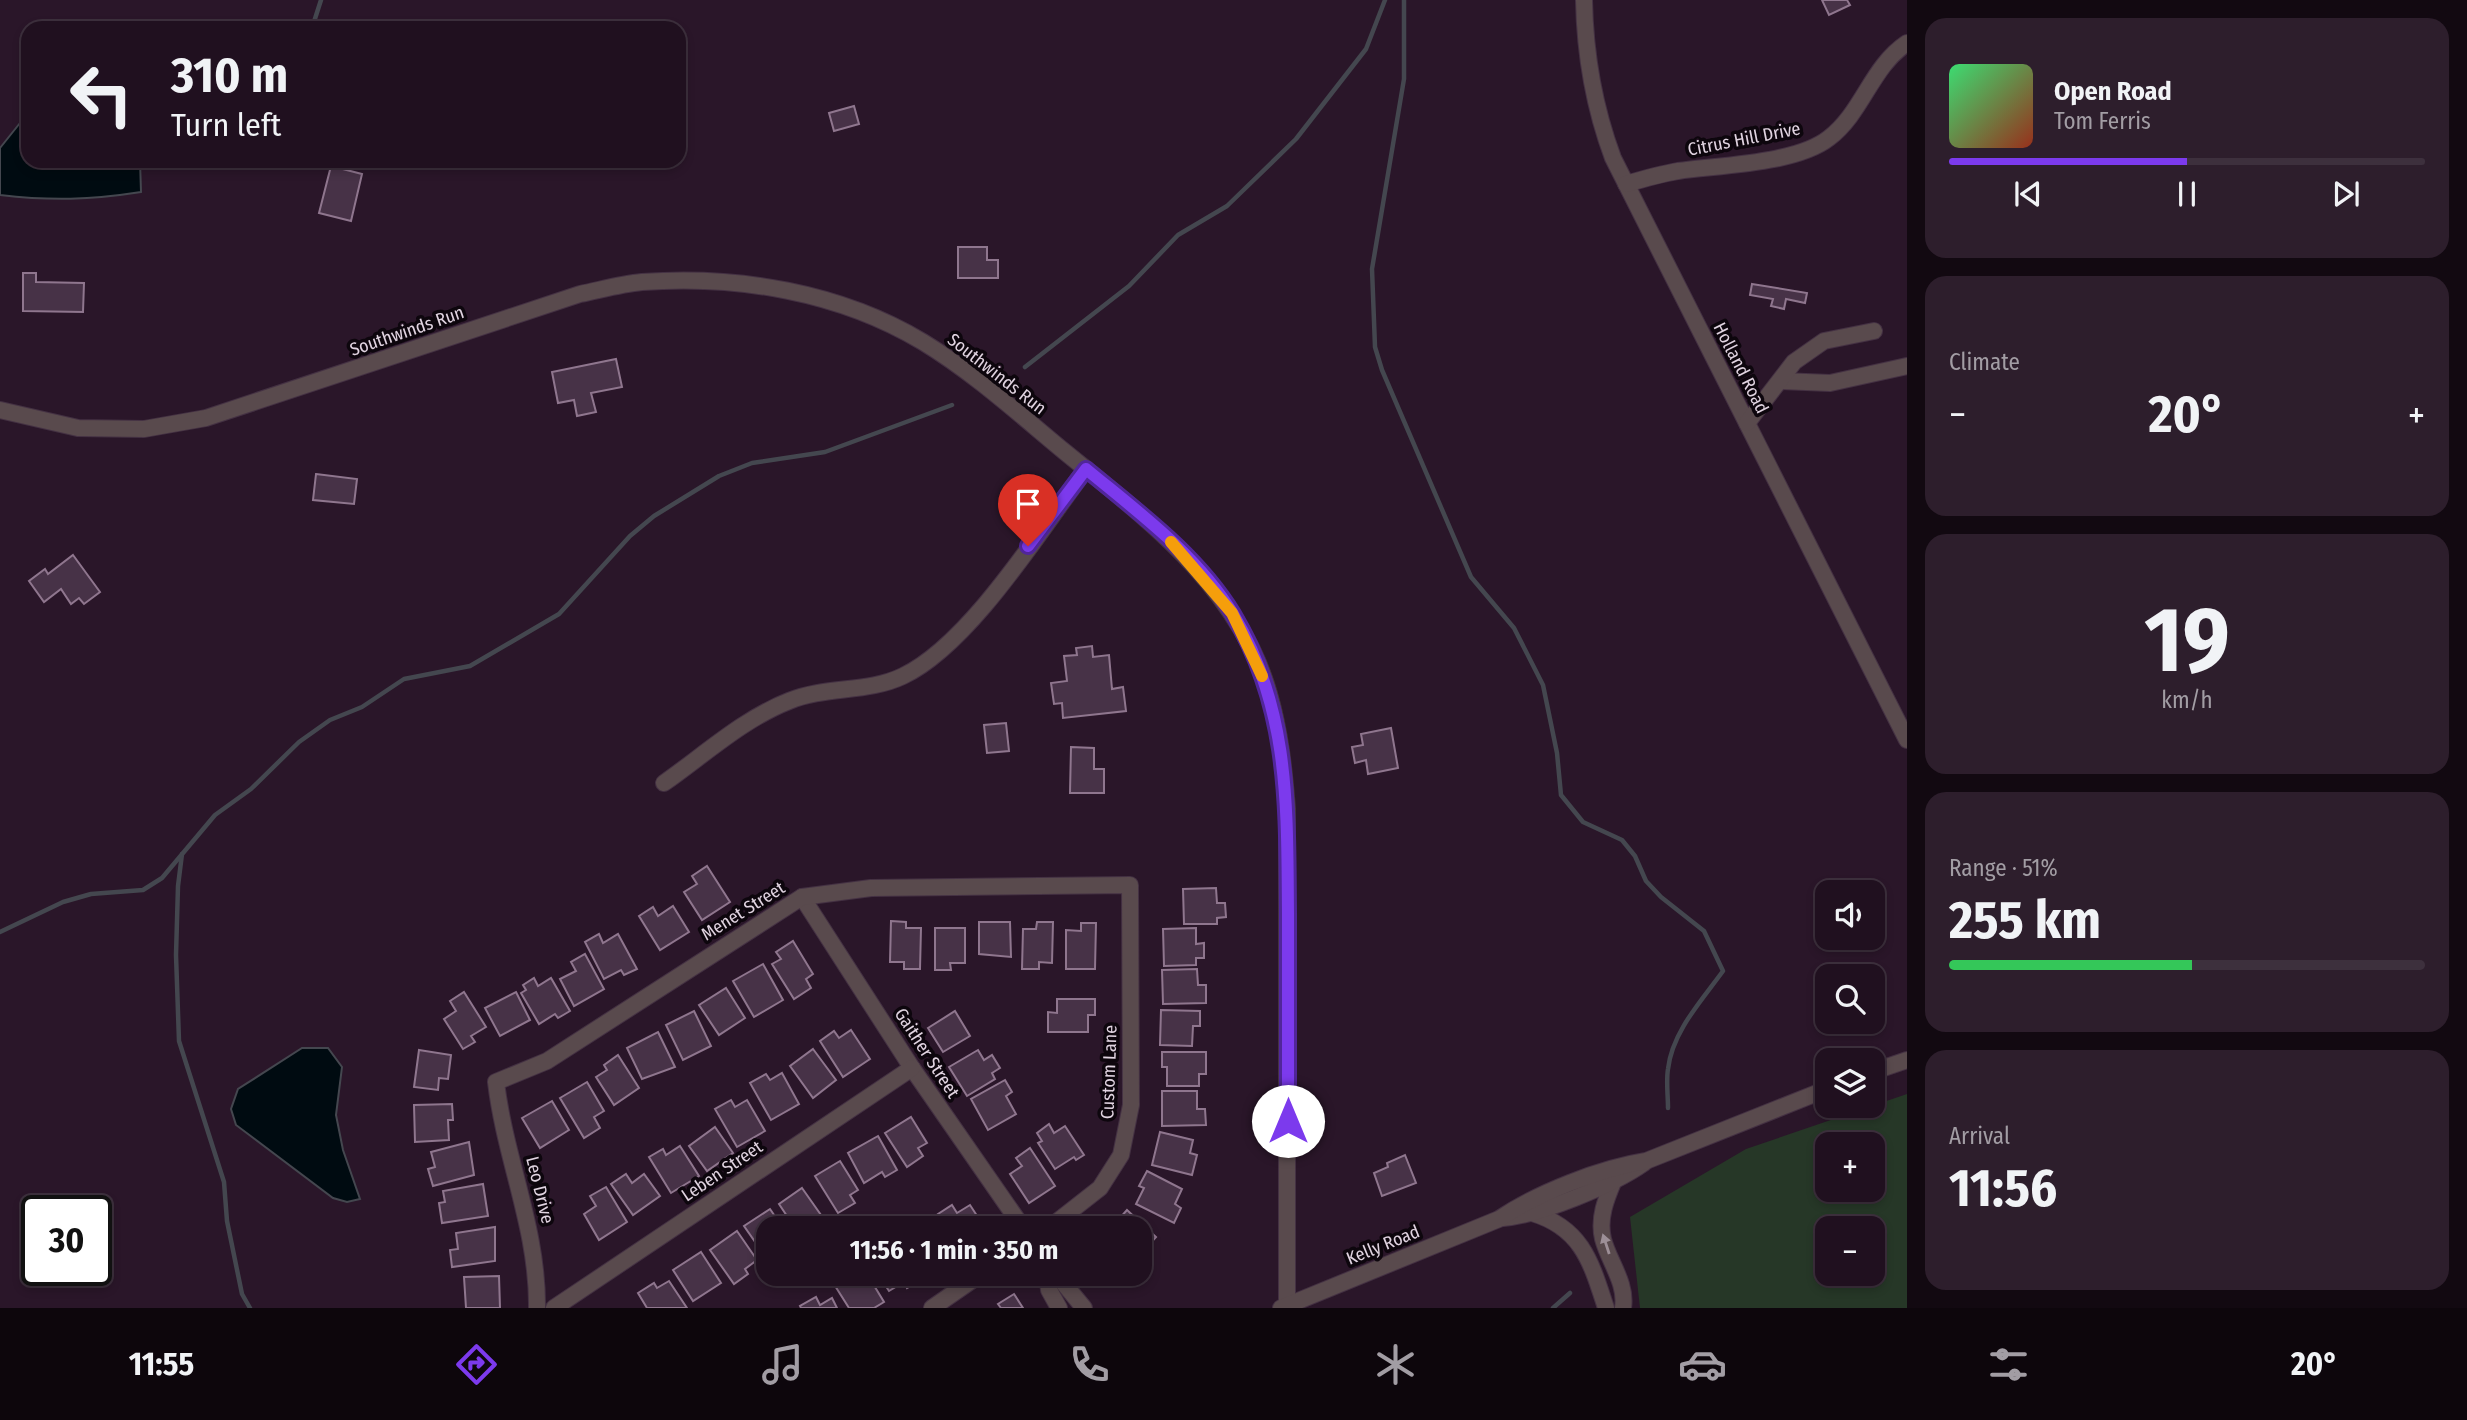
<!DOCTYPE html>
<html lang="en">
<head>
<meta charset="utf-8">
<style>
  body { margin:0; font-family:"Fira Sans Condensed",sans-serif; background:#2d1e2c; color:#f1f3f6; height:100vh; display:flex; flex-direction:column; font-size:26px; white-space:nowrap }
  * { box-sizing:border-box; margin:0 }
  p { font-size:23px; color:#a29da4 }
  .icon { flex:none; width:38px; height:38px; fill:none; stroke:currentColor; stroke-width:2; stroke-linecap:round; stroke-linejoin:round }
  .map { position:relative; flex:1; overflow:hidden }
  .panel { display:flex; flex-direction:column; gap:18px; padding:18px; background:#120911; width:560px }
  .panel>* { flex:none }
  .top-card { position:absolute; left:21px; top:21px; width:665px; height:147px; border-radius:21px; box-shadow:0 4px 10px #0003,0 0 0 2px #3d303d; background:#20101f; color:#f1f3f6; overflow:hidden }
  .fabs { position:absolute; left:1815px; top:880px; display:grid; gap:14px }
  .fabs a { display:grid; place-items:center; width:70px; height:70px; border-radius:14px; background:#20101f; box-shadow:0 4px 10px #0003,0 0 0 2px #3d303d; font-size:35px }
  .speed { position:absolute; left:21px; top:1195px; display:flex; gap:14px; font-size:35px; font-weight:700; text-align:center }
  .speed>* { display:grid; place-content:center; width:91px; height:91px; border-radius:50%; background:#20101f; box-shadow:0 4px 10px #0003,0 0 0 2px #3d303d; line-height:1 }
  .speed .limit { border:4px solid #111; border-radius:10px; background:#fff; color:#111 }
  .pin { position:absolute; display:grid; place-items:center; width:60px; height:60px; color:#fff; margin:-72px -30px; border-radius:50% 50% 50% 0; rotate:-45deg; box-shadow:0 0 7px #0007 }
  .pin .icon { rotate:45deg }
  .me { position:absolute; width:77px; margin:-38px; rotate:0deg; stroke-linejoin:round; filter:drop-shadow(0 0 5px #0008) }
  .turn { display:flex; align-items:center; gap:24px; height:147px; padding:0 35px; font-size:32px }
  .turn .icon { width:91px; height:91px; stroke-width:2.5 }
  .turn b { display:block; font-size:49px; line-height:60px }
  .big { font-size:52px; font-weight:700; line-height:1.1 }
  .panel .tile { flex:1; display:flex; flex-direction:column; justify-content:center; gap:10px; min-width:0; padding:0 24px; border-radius:21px; background:#2d1e2c }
  .panel .dial { align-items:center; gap:0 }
  .dial b { font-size:91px; line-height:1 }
  .song { display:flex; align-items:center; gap:21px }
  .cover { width:84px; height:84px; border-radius:10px; background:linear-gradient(135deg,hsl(140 70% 55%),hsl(10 70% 35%)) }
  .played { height:7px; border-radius:4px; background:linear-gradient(90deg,#7c3aed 50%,#3d303d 50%) }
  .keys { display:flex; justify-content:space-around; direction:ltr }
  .heat { display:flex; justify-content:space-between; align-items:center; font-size:38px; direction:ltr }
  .charge { height:10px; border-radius:5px; background:linear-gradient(90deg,#34c759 51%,#3d303d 0) }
  .trip { position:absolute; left:756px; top:1216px; width:396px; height:70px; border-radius:21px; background:#20101f; box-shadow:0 4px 10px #0003,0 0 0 2px #3d303d; font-weight:700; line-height:70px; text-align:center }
  .menu { display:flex; height:112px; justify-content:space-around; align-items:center; background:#0d060c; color:#a29da4 }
  .menu .icon { width:49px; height:49px }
  .menu .current { color:#7c3aed }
  .menu b { font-size:32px; color:#f1f3f6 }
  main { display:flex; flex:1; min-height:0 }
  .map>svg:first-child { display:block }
</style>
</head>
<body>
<main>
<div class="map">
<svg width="1907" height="1308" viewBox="0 0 1907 1308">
  <rect width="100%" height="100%" fill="#2a1629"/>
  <path fill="#263727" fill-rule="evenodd" d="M1907,1094V1308H1640L1630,1217L1746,1149ZM1827,1144H1872V1190H1827ZM1872,1228V1274H1827V1228Z"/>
  <g fill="#000b11" stroke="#44474f" stroke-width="2">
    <path d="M28,113V161H140L141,192C90,200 51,201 0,195V148Z"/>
    <polygon points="302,1048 328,1048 342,1067 336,1115 343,1150 360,1199 347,1202 333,1198 236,1125 231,1109 238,1089"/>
  </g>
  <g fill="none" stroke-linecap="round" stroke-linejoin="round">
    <g stroke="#44474f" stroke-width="4.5">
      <path d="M1404,0V79L1372,269L1375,347L1382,370L1471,577L1514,628L1543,685L1557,753L1561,795L1583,822L1622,840L1635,856L1646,881L1661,897L1704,931L1723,971C1702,1000 1672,1032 1668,1069C1666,1081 1668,1095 1668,1108"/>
      <polyline points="312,28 321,0"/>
      <polyline points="1025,367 1129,286 1178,235 1227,206 1296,139 1366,49 1385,0"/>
      <polyline points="182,854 178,886 176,955 179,1041 224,1182 227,1221 242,1294 250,1308"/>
      <polyline points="0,932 63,902 91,894 143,890 162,878 215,815 251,789 299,742 330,720 362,707 404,679 470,666 559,614 630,536 654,516 719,476 752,463 825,452 952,405"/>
      <polyline points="1553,1308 1570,1293"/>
    </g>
  </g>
  <g fill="#473247" stroke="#8f768e" stroke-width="2">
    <polygon points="1822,0 1847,0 1850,5 1829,15"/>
    <polygon points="854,106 859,124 834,131 829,113"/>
    <polygon points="331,166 362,174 351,221 319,213"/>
    <polygon points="958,247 987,247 987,260 998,260 998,278 958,278"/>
    <polygon points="23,273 36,273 36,282 84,283 83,312 23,311"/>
    <polygon points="1752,284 1807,293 1805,303 1786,299 1784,309 1771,306 1773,299 1750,295"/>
    <polygon points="616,359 622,387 591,393 596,412 577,416 574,400 558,403 552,372"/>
    <polygon points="316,474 357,479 354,504 313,500"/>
    <polygon points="73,555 100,592 84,604 79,598 71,604 61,589 44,602 29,581 45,569 48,574"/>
    <polygon points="1092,646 1093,657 1109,655 1112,689 1123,687 1126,711 1063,718 1062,703 1054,704 1051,683 1067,681 1064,656 1077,655 1076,648"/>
    <polygon points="1006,723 1009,751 987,753 984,725"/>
    <polygon points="1391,728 1398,768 1368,774 1366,760 1355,763 1352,747 1363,745 1361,734"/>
    <polygon points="1071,747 1094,748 1094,769 1104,769 1104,793 1070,793"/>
    <polygon points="707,866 730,902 702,920 684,892 697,884 692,876"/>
    <polygon points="1216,888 1217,903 1225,903 1226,917 1217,918 1217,924 1184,924 1183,889"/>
    <polygon points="673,906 689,932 660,950 639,916 653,907 658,916"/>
    <polygon points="891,921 906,922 906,928 921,928 920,969 904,969 904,962 890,962"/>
    <polygon points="979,922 1010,922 1011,957 979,954"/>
    <polygon points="1037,922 1053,922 1052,963 1039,962 1039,969 1022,969 1023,929 1036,929"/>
    <polygon points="1081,923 1096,923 1095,969 1066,969 1066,930 1081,931"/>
    <polygon points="935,928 965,928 965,963 950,963 951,970 935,970"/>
    <polygon points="1196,928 1196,944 1204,943 1204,958 1196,958 1196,965 1164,966 1163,929"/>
    <polygon points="599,934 603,943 618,934 637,969 624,975 621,970 604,979 585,942"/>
    <polygon points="793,941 813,974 806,979 811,988 794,999 772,964 781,959 776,952"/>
    <polygon points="585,954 604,989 574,1006 560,979 576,971 571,962"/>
    <polygon points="763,964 783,1000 754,1017 733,981"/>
    <polygon points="1197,969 1198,985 1206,985 1206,1003 1163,1004 1162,970"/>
    <polygon points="534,978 538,986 551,978 570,1011 558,1018 555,1014 539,1024 521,993 526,990 523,985"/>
    <polygon points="726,988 745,1018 719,1035 699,1005"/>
    <polygon points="464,992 486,1027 471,1036 475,1042 463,1049 444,1019 456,1011 450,1001"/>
    <polygon points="516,992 530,1020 500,1036 485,1008"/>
    <polygon points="1057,999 1095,999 1095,1015 1088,1015 1088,1032 1048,1032 1048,1012 1057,1013"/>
    <polygon points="1161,1010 1200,1011 1200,1026 1193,1026 1192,1046 1160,1045"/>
    <polygon points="694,1011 711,1046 683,1060 666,1025"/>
    <polygon points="955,1011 970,1036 943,1052 928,1028"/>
    <polygon points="851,1030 870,1059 843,1077 820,1041 834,1031 839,1038"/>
    <polygon points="658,1032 675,1067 642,1079 627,1048"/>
    <polygon points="813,1049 836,1080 813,1098 790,1066"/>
    <polygon points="419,1050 451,1055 448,1079 439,1078 438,1090 414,1087"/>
    <polygon points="978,1050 984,1060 992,1055 1000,1068 992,1073 995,1079 967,1096 949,1067"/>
    <polygon points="1162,1052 1206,1052 1206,1074 1199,1074 1199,1086 1167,1086 1167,1067 1162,1067"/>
    <polygon points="618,1055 639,1088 614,1105 596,1077 607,1070 604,1065"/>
    <polygon points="782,1073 799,1104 771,1120 750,1083 766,1074 770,1080"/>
    <polygon points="1005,1080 1012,1092 1006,1096 1016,1114 988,1130 971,1099"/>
    <polygon points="587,1082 604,1111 594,1117 600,1128 584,1138 560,1098"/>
    <polygon points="1162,1091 1197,1091 1197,1109 1205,1109 1206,1125 1162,1126"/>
    <polygon points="731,1100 735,1107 747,1100 765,1131 737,1147 715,1109"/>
    <polygon points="552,1101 569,1130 540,1148 522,1118"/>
    <polygon points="452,1104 453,1120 448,1120 449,1140 415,1142 414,1105"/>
    <polygon points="911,1117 927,1143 918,1148 923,1156 907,1167 885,1133"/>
    <polygon points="1049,1124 1054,1133 1065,1126 1084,1155 1076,1160 1074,1157 1055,1169 1038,1143 1042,1141 1037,1133"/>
    <polygon points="715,1127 733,1153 707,1171 689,1146"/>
    <polygon points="1160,1132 1193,1140 1190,1153 1197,1155 1192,1175 1152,1165"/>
    <polygon points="878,1136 897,1170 885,1177 882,1172 864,1183 848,1153"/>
    <polygon points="469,1142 474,1175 433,1186 428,1169 435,1167 431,1152"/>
    <polygon points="680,1146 699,1176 671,1193 649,1157 663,1149 666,1155"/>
    <polygon points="1030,1148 1055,1186 1029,1203 1010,1174 1022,1166 1016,1158"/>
    <polygon points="1405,1155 1416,1183 1382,1196 1374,1173 1388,1167 1387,1163"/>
    <polygon points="840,1161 858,1190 850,1195 855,1203 838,1213 815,1176"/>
    <polygon points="1147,1171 1182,1189 1175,1204 1181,1208 1174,1223 1136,1204 1144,1188 1139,1186"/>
    <polygon points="626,1174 632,1183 644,1174 660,1196 633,1215 611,1184"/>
    <polygon points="483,1184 488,1216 442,1223 439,1203 445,1202 443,1191"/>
    <polygon points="606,1187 627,1222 599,1240 584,1214 596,1206 590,1196"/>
    <polygon points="802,1188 821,1215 812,1221 816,1226 811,1228 795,1228 779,1204"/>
    <polygon points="952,1205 957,1213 970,1205 985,1228 947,1228 938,1214"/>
    <polygon points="770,1209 783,1228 768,1228 767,1259 744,1226"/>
    <polygon points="1127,1210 1156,1237 1139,1256 1139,1228 1111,1228"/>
    <polygon points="932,1220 936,1228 917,1228"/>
    <polygon points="495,1227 495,1261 452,1267 450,1250 458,1249 456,1233"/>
    <polygon points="737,1231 757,1260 745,1269 748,1274 734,1284 710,1250"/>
    <polygon points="701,1252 721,1283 693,1301 673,1270"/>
    <polygon points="842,1274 848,1274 850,1278 867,1274 884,1302 874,1308 849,1308 832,1281"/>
    <polygon points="878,1274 917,1274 921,1280 907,1288 904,1282 889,1291"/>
    <polygon points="1090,1274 1112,1274 1100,1285"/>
    <polygon points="499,1276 500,1308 466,1308 464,1277"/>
    <polygon points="669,1281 687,1308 647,1308 638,1293 654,1283 657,1288"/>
    <polygon points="1014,1294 1023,1308 1001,1308 998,1304"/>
    <polygon points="816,1297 820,1305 832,1298 837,1308 801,1308 800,1306"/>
  </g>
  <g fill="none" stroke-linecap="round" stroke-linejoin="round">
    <g stroke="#443143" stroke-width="18">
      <g id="minor">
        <path d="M1584,0C1585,55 1594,107 1613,158L1907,740"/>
        <path d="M1626,184C1643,179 1661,174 1678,171C1720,165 1796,164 1829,138C1863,112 1871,67 1907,43"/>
        <polyline points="1781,381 1830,383 1907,366"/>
        <path d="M0,410L78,428L144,429L206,418L580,294C600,290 621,284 642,282C737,275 840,292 923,342C974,373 1019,414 1065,452C1147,519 1239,587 1269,694C1280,732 1284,770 1287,809V1305"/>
        <polyline points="1747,423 1794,362 1824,341 1874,331"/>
        <path d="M664,783C704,755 743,719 789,701C825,686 868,693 903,676C970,644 1041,529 1086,469"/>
        <polyline points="802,897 912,1068 1023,1228"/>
        <polyline points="1872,1072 1907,1060"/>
        <path d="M1614,1180C1606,1199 1598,1218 1603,1239C1609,1262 1627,1283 1623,1308"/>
        <path d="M1532,1213C1582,1228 1591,1262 1606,1308"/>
        <path d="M1503,1218C1540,1215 1613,1185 1644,1163"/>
        <polyline points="1047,1274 1049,1290 1059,1308"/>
        <polyline points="1056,1274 1084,1308"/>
        <path d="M537,1308C538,1229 505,1159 496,1082L547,1061L802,897L871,888L1130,885L1131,1105L1121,1155L1100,1188L1049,1228"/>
        <polyline points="554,1308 912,1068"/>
        <polyline points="932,1308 981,1274"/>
        <path d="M1281,1308L1499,1219C1537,1193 1601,1168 1646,1161L1827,1089"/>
      </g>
    </g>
    <use href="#minor" stroke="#594a4d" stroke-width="16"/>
  </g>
  <defs><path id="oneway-solid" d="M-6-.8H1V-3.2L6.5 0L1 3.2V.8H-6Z" transform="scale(1.75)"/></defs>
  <use fill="#9d8f97" href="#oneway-solid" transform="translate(1606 1244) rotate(-108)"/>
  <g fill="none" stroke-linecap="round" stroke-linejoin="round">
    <g stroke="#51269a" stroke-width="18">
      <path id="route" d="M1028,546L1086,469C1138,512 1197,555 1233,614C1290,709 1287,807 1288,913C1288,983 1288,1052 1288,1121"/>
    </g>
    <use href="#route" stroke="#7c3aed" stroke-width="12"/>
    <polyline stroke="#f59e0b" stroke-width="12" points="1171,542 1232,613 1262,676"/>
  </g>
  <g text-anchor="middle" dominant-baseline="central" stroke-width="7" stroke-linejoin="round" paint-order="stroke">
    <g font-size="18" fill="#e1d4e1" stroke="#0d060d">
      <text transform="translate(1744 139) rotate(-11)">Citrus Hill Drive</text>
      <text transform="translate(407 331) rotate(-19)">Southwinds Run</text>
      <text transform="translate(1741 368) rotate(63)">Holland Road</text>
      <text transform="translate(997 374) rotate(38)">Southwinds Run</text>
      <text transform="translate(743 911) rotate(-32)">Menet Street</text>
      <text transform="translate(927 1053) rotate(57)">Gaither Street</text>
      <text transform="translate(1109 1072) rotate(-88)">Custom Lane</text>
      <text transform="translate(722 1171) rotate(-34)">Leben Street</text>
      <text transform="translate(540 1190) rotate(76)">Leo Drive</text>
      <text transform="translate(1383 1245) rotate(-22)">Kelly Road</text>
    </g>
  </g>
</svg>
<div class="fabs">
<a><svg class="icon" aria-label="sound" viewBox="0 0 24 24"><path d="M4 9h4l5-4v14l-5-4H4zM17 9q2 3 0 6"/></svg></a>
<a><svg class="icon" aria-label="search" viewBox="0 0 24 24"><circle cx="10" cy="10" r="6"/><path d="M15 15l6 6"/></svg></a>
<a><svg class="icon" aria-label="layers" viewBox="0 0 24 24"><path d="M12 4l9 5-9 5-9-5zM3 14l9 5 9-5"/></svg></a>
<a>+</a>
<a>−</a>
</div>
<div class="speed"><div class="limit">30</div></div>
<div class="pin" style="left:1028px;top:546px;background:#d93025"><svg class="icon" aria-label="arrive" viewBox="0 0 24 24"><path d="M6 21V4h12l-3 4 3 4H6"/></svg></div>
<svg class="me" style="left:1288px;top:1121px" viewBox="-20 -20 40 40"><circle r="19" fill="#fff"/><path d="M0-13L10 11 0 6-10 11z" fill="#7c3aed"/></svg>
<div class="trip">11:56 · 1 min · 350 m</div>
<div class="top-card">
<div class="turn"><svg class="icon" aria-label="left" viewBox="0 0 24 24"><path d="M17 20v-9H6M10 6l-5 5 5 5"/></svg><div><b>310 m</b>Turn left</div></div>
</div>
</div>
<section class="panel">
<div class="tile">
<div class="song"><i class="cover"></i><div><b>Open Road</b><p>Tom Ferris</p></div></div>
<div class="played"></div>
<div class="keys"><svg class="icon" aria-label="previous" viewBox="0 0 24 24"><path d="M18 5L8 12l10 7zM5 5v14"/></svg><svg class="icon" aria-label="pause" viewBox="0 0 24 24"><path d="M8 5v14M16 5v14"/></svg><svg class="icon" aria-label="next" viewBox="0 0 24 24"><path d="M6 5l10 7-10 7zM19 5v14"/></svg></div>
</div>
<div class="tile"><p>Climate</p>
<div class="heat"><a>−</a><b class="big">20°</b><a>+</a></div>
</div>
<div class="tile dial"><b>19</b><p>km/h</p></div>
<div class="tile"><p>Range · 51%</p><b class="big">255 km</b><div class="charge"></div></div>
<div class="tile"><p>Arrival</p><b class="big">11:56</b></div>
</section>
</main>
<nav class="menu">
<b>11:55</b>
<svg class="icon current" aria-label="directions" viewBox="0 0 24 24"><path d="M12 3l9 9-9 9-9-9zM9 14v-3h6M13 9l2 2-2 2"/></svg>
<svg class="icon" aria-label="music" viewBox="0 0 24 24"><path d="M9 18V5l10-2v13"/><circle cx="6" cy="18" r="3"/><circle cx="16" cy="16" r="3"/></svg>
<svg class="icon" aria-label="phone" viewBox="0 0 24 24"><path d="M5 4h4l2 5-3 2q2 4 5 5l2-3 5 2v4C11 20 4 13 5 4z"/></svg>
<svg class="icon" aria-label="climate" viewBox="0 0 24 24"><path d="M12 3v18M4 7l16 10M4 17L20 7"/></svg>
<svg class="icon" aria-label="car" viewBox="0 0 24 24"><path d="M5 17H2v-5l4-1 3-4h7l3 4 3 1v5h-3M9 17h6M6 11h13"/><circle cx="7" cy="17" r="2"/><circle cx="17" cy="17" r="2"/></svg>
<svg class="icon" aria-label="filters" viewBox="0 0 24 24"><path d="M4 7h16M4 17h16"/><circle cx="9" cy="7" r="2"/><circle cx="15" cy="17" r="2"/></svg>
<b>20°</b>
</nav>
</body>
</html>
